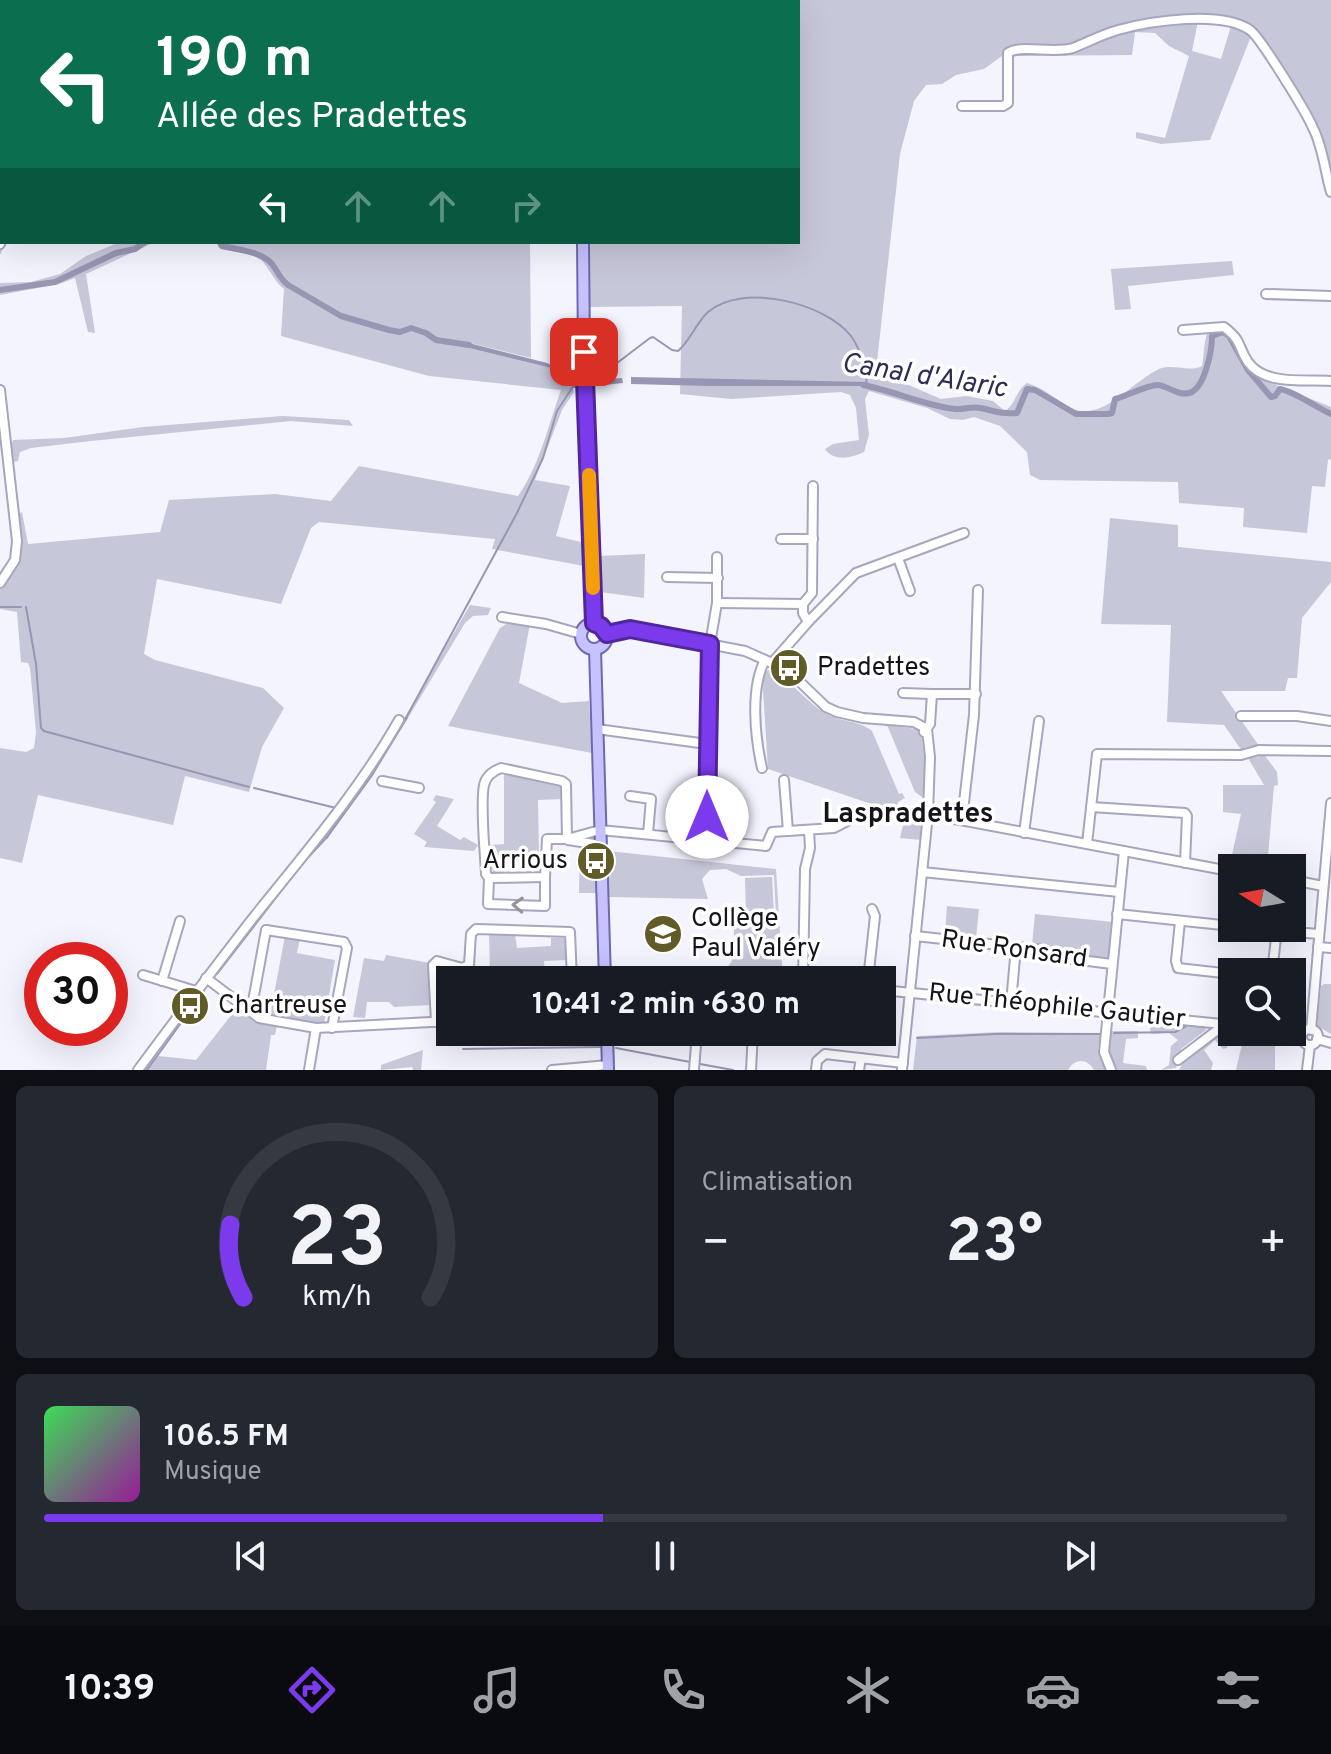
<!DOCTYPE html>
<html lang="fr">
<head>
<meta charset="utf-8">
<style>
  body { margin:0; font-family:Overpass,sans-serif; background:#242831; color:#f1f3f6; height:100vh; display:flex; flex-direction:column; font-size:30px; white-space:nowrap }
  * { box-sizing:border-box; margin:0 }
  p { font-size:26px; color:#9ea1a6 }
  .icon { flex:none; width:44px; height:44px; fill:none; stroke:currentColor; stroke-width:2; stroke-linecap:round; stroke-linejoin:round }
  .map { position:relative; height:1070px; overflow:hidden }
  .sheet { display:flex; flex-direction:column; gap:16px; padding:16px; background:#0d0f14; flex:1 }
  .sheet>* { flex:none }
  .guide { position:absolute; left:0px; top:0px; width:800px; height:244px; box-shadow:0 8px 32px #0002; background:#0b6e4f; color:#fff; overflow:hidden }
  .needle { width:52px; rotate:281deg }
  .fabs { position:absolute; left:1218px; top:854px; display:grid; gap:16px }
  .fabs a { display:grid; place-items:center; width:88px; height:88px; border-radius:0px; background:#171b24; box-shadow:0 8px 32px #0002; font-size:40px }
  .speed { position:absolute; left:24px; top:942px; display:flex; gap:16px; font-size:40px; font-weight:700; text-align:center }
  .speed>* { display:grid; place-content:center; width:104px; height:104px; border-radius:50%; background:#171b24; box-shadow:0 8px 32px #0002; line-height:1 }
  .speed .limit { border:12px solid #d22; background:#fff; color:#111 }
  .pin { position:absolute; display:grid; place-items:center; width:68px; height:68px; color:#fff; margin:-34px; border-radius:16px; box-shadow:0 4px 12px #0006 }
  .me { position:absolute; width:88px; margin:-44px; rotate:0deg; stroke-linejoin:round; filter:drop-shadow(0 0 6px #0008) }
  .turn { display:flex; align-items:center; gap:28px; height:168px; padding:0 24px; font-size:36px }
  .turn .icon { width:104px; height:104px; stroke-width:2.5 }
  .turn b { display:block; font-size:56px; line-height:68px }
  .lanes { display:flex; align-items:center; height:76px; padding:0 24px; background:#0003; justify-content:center; gap:40px; direction:ltr }
  .lanes .off { opacity:.35 }
  .big { font-size:60px; font-weight:700; line-height:1.1 }
  .sheet .card { flex:1; display:flex; flex-direction:column; justify-content:center; gap:12px; min-width:0; padding:0 28px; border-radius:12px; background:#242831 }
  .sheet .dial { align-items:center; gap:0 }
  .dial svg { height:208px; overflow:visible; fill:none; stroke:#363941; stroke-width:7; stroke-linecap:round; text-anchor:middle }
  .dial text { fill:#f1f3f6; stroke:none }
  .song { display:flex; align-items:center; gap:24px }
  .cover { width:96px; height:96px; border-radius:12px; background:linear-gradient(135deg,hsl(130 70% 55%),hsl(300 70% 35%)) }
  .played { height:8px; border-radius:4px; background:linear-gradient(90deg,#7c3aed 45%,#363941 45%) }
  .keys { display:flex; justify-content:space-around; direction:ltr }
  .heat { display:flex; justify-content:space-between; align-items:center; font-size:44px; direction:ltr }
  .sheet .tiles { flex:1; display:grid; gap:16px; grid-template-columns:1fr 1fr }
  .card:last-child { grid-column:span 2 }
  .trip { position:absolute; left:436px; top:966px; width:460px; height:80px; border-radius:0px; background:#171b24; box-shadow:0 8px 32px #0002; font-weight:700; line-height:80px; text-align:center }
  .dock { display:flex; height:128px; justify-content:space-around; align-items:center; background:#090b0e; color:#9ea1a6 }
  .dock .icon { width:56px; height:56px }
  .dock .on { color:#7c3aed }
  .dock b { font-size:36px; color:#f1f3f6 }
  .map>svg:first-child { display:block }
</style>
</head>
<body>
<div class="map">
<svg width="1331" height="1070" viewBox="0 0 1331 1070">
  <rect width="100%" height="100%" fill="#f3f4fe"/>
  <g fill="#c7c7da" fill-rule="evenodd">
    <polygon points="0,0 326,0 327,2 2,2 2,242 6,242 0,255"/>
    <polygon points="334,0 745,0 745,2 335,2"/>
    <path d="M781,0H1331V182L1307,112L1258,33L1250,39L1210,140L1161,144L1136,138V132L1165,138L1189,56L1169,46L1155,33L1135,32L1132,55L1002,56L984,69L956,75L942,84L926,85L914,101L900,154L876,371L941,399L966,396L993,401L1005,411C1016,404 1016,390 1027,383C1044,388 1057,400 1071,408C1103,423 1132,381 1159,369C1173,363 1190,373 1202,366C1206,348 1201,321 1226,324L1254,372L1264,380L1331,407V459L1328,460L1325,487L1312,486L1307,533L1243,527L1244,508L1179,503L1178,482L1040,480L1030,475L1027,452L1000,426L974,417L963,420L950,419L927,408L869,391L865,399L869,435L864,452C851,458 834,462 825,449L833,444L859,440L856,408L850,395L841,392L731,399L680,394L682,306L588,307V242H798V2ZM1198,21H1211L1231,26L1221,59L1192,51Z"/>
    <polygon points="120,242 155,242 86,274 95,333 88,332 75,278 59,284 0,295 0,283 31,282 60,274 86,256"/>
    <path d="M216,242H530L531,358L466,342L465,347L555,369C563,374 572,384 574,392L562,410L535,480L570,486L556,536L585,543L584,566L492,549L495,539L319,522L311,528L281,604L157,579L144,654L155,660L263,688L284,708L262,747L249,792L185,776L173,825L38,795L22,863L0,858V748L26,752L34,748L36,732L30,668L28,663L21,662L17,612L0,609V577L9,564L13,550L21,546L18,514L22,512L28,544L160,532L169,500L275,494L331,501L359,466L518,496C540,464 548,426 561,390L429,376L281,336L284,289C274,281 271,271 263,262C254,252 232,251 219,248Z"/>
    <polygon points="1232,261 1234,275 1128,286 1131,309 1115,310 1111,269"/>
    <polygon points="283,416 349,420 353,426 291,421 91,441 31,448 20,452 18,461 13,462 11,445 13,440 64,438 143,427"/>
    <polygon points="1110,518 1178,525 1178,547 1331,562 1331,582 1302,618 1297,678 1288,678 1285,691 1221,691 1259,746 1245,747 1242,751 1224,725 1167,722 1171,625 1101,624"/>
    <polygon points="645,554 644,598 600,592 599,556"/>
    <polygon points="470,605 491,608 488,615 473,616 465,623 408,718 405,717"/>
    <polygon points="508,623 530,624 519,683 562,703 589,701 592,753 448,726 500,628"/>
    <path d="M770,669C792,681 805,701 825,713C839,722 859,720 872,731L899,794L902,793L905,798L898,802L896,814L902,816V819L895,818L892,811L768,769L762,674Z"/>
    <polygon points="887,725 916,729 921,733 926,770 925,799 915,792"/>
    <polygon points="1263,753 1277,772 1278,785 1274,786 1267,868 1230,864 1241,814 1223,812 1223,785 1264,785 1248,758 1258,757"/>
    <polygon points="504,772 562,785 564,799 538,800 539,856 505,858 505,872 493,873 491,845 504,844"/>
    <polygon points="436,795 454,799 437,826 460,840 464,837 478,845 474,851 424,847 427,842 414,834 436,802 433,800"/>
    <polygon points="919,817 923,818 921,840 900,838 904,821 911,822"/>
    <polygon points="580,848 591,850 596,854 596,893 579,893"/>
    <polygon points="608,851 776,869 783,980 727,980 726,969 732,961 727,951 734,946 734,920 776,917 774,875 741,876 726,869 710,870 702,879 708,899 609,897"/>
    <polygon points="772,877 774,915 746,916 745,878"/>
    <polygon points="947,906 979,909 976,938 945,934"/>
    <polygon points="1035,914 1113,922 1110,960 1065,956 1032,945"/>
    <polygon points="489,933 515,934 517,948 551,946 551,938 567,938 567,960 544,961 545,980 472,980 472,973 490,971"/>
    <polygon points="285,936 300,938 297,953 335,960 324,1025 270,1015"/>
    <polygon points="386,955 430,963 430,1005 394,1007 389,1002 367,1002 365,1018 353,1017 364,958 384,961"/>
    <polygon points="1324,984 1331,984 1331,1034 1317,1026 1321,986"/>
    <polygon points="236,1009 257,1023 277,1026 275,1035 271,1035 266,1070 143,1070 152,1058 159,1056 196,1060"/>
    <polygon points="1180,1023 1205,1025 1206,1030 1181,1049 1183,1053 1174,1060 1177,1065 1176,1068 1161,1070 1169,1065 1171,1046 1178,1040 1169,1033 1151,1034 1150,1028 1153,1025 1169,1027"/>
    <polygon points="1222,1030 1226,1031 1224,1040 1228,1042 1227,1048 1223,1049 1215,1040 1204,1050 1213,1063 1211,1070 1179,1070 1185,1059"/>
    <polygon points="1112,1031 1138,1031 1138,1038 1126,1039 1123,1063 1146,1066 1147,1070 1116,1070 1108,1051"/>
    <path d="M1000,1032L1102,1033L1098,1048L1106,1070H1094C1087,1058 1075,1058 1068,1070H913L917,1036Z"/>
    <polygon points="1243,1039 1275,1042 1275,1070 1236,1070"/>
    <polygon points="423,1050 421,1070 413,1070 412,1067 381,1070 381,1065"/>
  </g>
  <g fill="#9797b4">
    <polygon points="465,342 547,363 580,380 596,377 601,380 622,378 623,383 573,388 562,373 555,369 465,347"/>
    <polygon points="631,377 867,382 871,385 868,388 861,386 708,386 631,384"/>
    <polygon points="405,717 408,718 372,777 327,839 325,838 370,774"/>
  </g>
  <g fill="none" stroke-linecap="round" stroke-linejoin="round">
    <g stroke="#9797b4" stroke-width="2">
      <path d="M596,379L650,338L653,337L672,350L678,351C690,341 696,323 708,312C743,282 825,303 851,336C861,349 864,369 867,384"/>
      <polyline points="0,607 21,607"/>
      <polyline points="26,607 36,664 41,728 44,731 249,787"/>
      <polyline points="406,718 517,513 543,458 557,411 574,385"/>
      <polyline points="254,788 336,808"/>
      <polyline points="217,974 302,864 328,836"/>
      <polyline points="1114,1033 1175,1032 1188,1025"/>
      <polyline points="917,1038 995,1034 1102,1034"/>
      <polyline points="616,1048 690,1062"/>
      <polyline points="463,1049 601,1047"/>
      <polyline points="700,1064 733,1070"/>
      <polyline points="147,1070 204,991"/>
    </g>
    <g stroke="#9797b4" stroke-width="6">
      <path d="M220,242L222,246C238,250 261,251 272,264C278,272 280,279 288,285L341,316L389,330L400,332L411,328L426,333L436,340L469,345"/>
      <polyline points="0,290 55,282 116,253 135,249 145,242"/>
      <path d="M863,385C894,391 923,405 955,409C964,410 971,406 980,408C996,411 998,414 1017,413L1027,389L1035,390L1076,414H1108L1112,413L1115,399C1126,396 1150,384 1158,385C1168,386 1178,396 1189,393C1205,389 1212,350 1212,336L1223,332L1229,336L1248,370L1271,397L1275,396L1280,389C1296,392 1315,407 1331,414"/>
    </g>
    <g stroke="#a6a6be" stroke-width="12">
      <g id="minor">
        <polyline points="173,2 174,0"/>
        <polyline points="0,53 2,52"/>
        <path d="M962,106H1003L1008,103V53C1018,44 1054,54 1073,48C1088,42 1103,34 1118,30C1150,21 1221,10 1250,30C1260,37 1307,113 1313,128C1323,147 1325,172 1331,192"/>
        <polyline points="0,136 2,137"/>
        <polyline points="0,244 2,239"/>
        <polyline points="1266,294 1331,296"/>
        <path d="M1183,330L1224,327C1244,343 1236,344 1248,362C1265,386 1305,379 1331,381"/>
        <polyline points="0,390 17,541 15,560 0,583"/>
        <polyline points="781,539 813,539"/>
        <polyline points="898,558 910,591"/>
        <polyline points="667,577 718,578"/>
        <polyline points="717,603 803,604 803,613 808,622"/>
        <polyline points="803,604 812,593 813,486"/>
        <polyline points="502,617 546,624 581,634"/>
        <polyline points="607,634 630,629 745,651 772,663 799,681 826,707 837,712 863,718 914,722 927,729 930,757 928,814 902,1070"/>
        <polyline points="772,663 808,622 856,573 964,533"/>
        <polyline points="903,693 932,694"/>
        <polyline points="1241,716 1297,716 1331,721"/>
        <polyline points="597,729 707,744"/>
        <polyline points="924,732 930,724 932,694 976,694"/>
        <path d="M762,768C755,737 750,688 765,660"/>
        <polyline points="784,780 788,831"/>
        <polyline points="382,781 419,788"/>
        <polyline points="630,796 651,799 648,834"/>
        <polyline points="1091,807 1185,813 1187,816 1185,863"/>
        <polyline points="928,814 1219,869 1232,869"/>
        <polyline points="962,820 974,715 978,590"/>
        <polyline points="1024,833 1039,721"/>
        <path d="M567,839L566,784L562,781L501,768C493,771 486,776 484,785C480,805 485,852 486,874L489,878L545,877L547,839H567L600,830L766,846L772,832L834,828L865,812"/>
        <polyline points="568,840 601,845"/>
        <polyline points="707,841 710,644 717,603 717,557"/>
        <polyline points="1087,844 1097,754 1241,755 1259,750 1331,751"/>
        <polyline points="922,872 1119,892"/>
        <polyline points="489,878 488,904 545,906 545,877"/>
        <polyline points="1292,880 1323,886"/>
        <polyline points="1117,914 1232,926"/>
        <polyline points="1180,921 1176,961 1178,968 1232,974"/>
        <polyline points="1251,928 1318,934"/>
        <polyline points="915,936 1045,950 1064,958 1112,964"/>
        <polyline points="1318,947 1331,948"/>
        <polyline points="1272,972 1277,930"/>
        <polyline points="143,975 196,991"/>
        <polyline points="206,978 259,1018 316,1028 450,1021"/>
        <polyline points="803,980 805,869 810,848 809,830"/>
        <polyline points="868,980 875,916 872,909"/>
        <polyline points="162,981 180,921"/>
        <polyline points="882,990 1232,1025"/>
        <polyline points="1011,1003 1016,947"/>
        <polyline points="251,1012 266,930 344,942 347,948 332,1028"/>
        <polyline points="436,1022 433,965 437,961 462,968 469,965 471,934 476,929 570,932 572,980"/>
        <circle cx="1310" cy="1037" r="8"/>
        <polyline points="1311,1030 1331,803"/>
        <polyline points="1317,1039 1331,1043"/>
        <polyline points="1178,1060 1220,1028 1222,1024"/>
        <path d="M138,1070C176,1019 214,968 253,918C305,853 358,792 399,720"/>
        <polyline points="309,1070 316,1028"/>
        <polyline points="552,1070 608,1065"/>
        <polyline points="694,1070 697,1032"/>
        <polyline points="751,1070 753,1032"/>
        <polyline points="816,1070 817,1061 825,1054 903,1063"/>
        <polyline points="859,1070 861,1058"/>
        <polyline points="1111,1070 1104,1052 1124,851"/>
        <polyline points="1307,1070 1310,1045"/>
      </g>
    </g>
    <g stroke="#6e6aaf" stroke-width="14">
      <g id="major">
        <polyline points="330,0 331,2"/>
        <polyline points="583,242 584,352 594,623"/>
        <circle cx="594" cy="636" r="13"/>
        <polyline points="595,649 605,980"/>
        <polyline points="607,1032 608,1070"/>
      </g>
    </g>
    <use href="#minor" stroke="#fff" stroke-width="8"/>
    <use href="#major" stroke="#c5c2fe" stroke-width="10"/>
  </g>
  <defs><path id="oneway-chevron" d="M-2-3.5L2.5 0L-2 3.5" fill="none" stroke-width="1.6" stroke-linecap="round" stroke-linejoin="round" transform="scale(2)"/></defs>
  <use stroke="#959599" href="#oneway-chevron" transform="translate(518 905) rotate(-178)"/>
  <g fill="none" stroke-linecap="round" stroke-linejoin="round">
    <g stroke="#51269a" stroke-width="20">
      <polyline id="route" points="584,352 594,623 601,626 607,634 630,629 710,644 707,817"/>
    </g>
    <use href="#route" stroke="#7c3aed" stroke-width="14"/>
    <polyline stroke="#f59e0b" stroke-width="14" points="589,475 593,588"/>
  </g>
  <defs>
    <g id="bus-disc" transform="scale(2)"><circle r="9.5" fill="#605b27" stroke="#fff"/><path d="M-5-6H5V4H4V6H2V4H-2V6H-4V4H-5ZM-3.5-4V0h7V-4ZM-3.5 1.2v1.5H-2V1.2ZM2 1.2v1.5H3.5V1.2Z" fill="#fff"/></g>
    <g id="school-disc" transform="scale(2)"><circle r="9.5" fill="#605b27" stroke="#fff"/><path d="M0-5L7-2L0 1L-7-2ZM-4 1L0 2.5L4 1V4Q0 6-4 4Z" fill="#fff"/></g>
  </defs>
  <g fill-rule="evenodd">
    <use href="#bus-disc" x="789" y="668"/>
    <use href="#bus-disc" x="596" y="861"/>
    <use href="#school-disc" x="663" y="934"/>
    <use href="#bus-disc" x="190" y="1006"/>
  </g>
  <g text-anchor="middle" dominant-baseline="central" stroke-width="7" stroke-linejoin="round" paint-order="stroke">
    <g font-size="26" fill="#14141d" stroke="#fff" text-anchor="start">
      <text x="817" y="668">Pradettes</text>
      <text x="568" y="861" text-anchor="end">Arrious</text>
      <text x="691" y="919">Collège<tspan x="691" dy="30">Paul Valéry</tspan></text>
      <text x="218" y="1006">Chartreuse</text>
    </g>
    <g font-size="26" fill="#14141d" stroke="#fff">
      <text transform="translate(1014 950) rotate(8)">Rue Ronsard</text>
      <text transform="translate(1057 1007) rotate(6)">Rue Théophile Gautier</text>
    </g>
    <g font-size="28" font-style="italic" fill="#2f2c55" stroke="#fff">
      <text transform="translate(924 377) rotate(9)">Canal d'Alaric</text>
    </g>
    <g font-size="28" font-weight="bold" fill="#14141d" stroke="#fff">
      <text x="908" y="815">Laspradettes</text>
    </g>
  </g>
</svg>
<div class="fabs">
<a><svg class="needle" viewBox="-14 -14 28 28"><path d="M0-13l5 13h-10z" fill="#e53935"/><path d="M0 13l5-13h-10z" fill="#9ea1a6"/></svg></a>
<a><svg class="icon" aria-label="search" viewBox="0 0 24 24"><circle cx="10" cy="10" r="6"/><path d="M15 15l6 6"/></svg></a>
</div>
<div class="speed"><div class="limit">30</div></div>
<div class="pin" style="left:584px;top:352px;background:#d93025"><svg class="icon" aria-label="arrive" viewBox="0 0 24 24"><path d="M6 21V4h12l-3 4 3 4H6"/></svg></div>
<svg class="me" style="left:707px;top:817px" viewBox="-20 -20 40 40"><circle r="19" fill="#fff"/><path d="M0-13L10 11 0 6-10 11z" fill="#7c3aed"/></svg>
<div class="trip">10:41 · 2 min · 630 m</div>
<div class="guide">
<div class="turn"><svg class="icon" aria-label="left" viewBox="0 0 24 24"><path d="M17 20v-9H6M10 6l-5 5 5 5"/></svg><div><b>190 m</b>Allée des Pradettes</div></div>
<div class="lanes"><svg class="icon" aria-label="left" viewBox="0 0 24 24"><path d="M17 20v-9H6M10 6l-5 5 5 5"/></svg><svg class="icon off" aria-label="ahead" viewBox="0 0 24 24"><path d="M12 20V5M6 11l6-6 6 6"/></svg><svg class="icon off" aria-label="ahead" viewBox="0 0 24 24"><path d="M12 20V5M6 11l6-6 6 6"/></svg><svg class="icon off" aria-label="right" viewBox="0 0 24 24"><path d="M7 20v-9h11M14 6l5 5-5 5"/></svg></div>
</div>
</div>
<section class="sheet">
<div class="tiles">
<div class="card dial"><svg viewBox="0 0 100 80">
<path d="M14 69A42 42 0 1 1 86 69"/>
<path d="M14 69A42 42 0 0 1 9 41" stroke="#7c3aed"/>
<text x="50" y="56" font-size="32" font-weight="700">23</text>
<text x="50" y="72" font-size="11">km/h</text>
</svg></div>
<div class="card"><p>Climatisation</p>
<div class="heat"><a>−</a><b class="big">23°</b><a>+</a></div>
</div>
<div class="card">
<div class="song"><i class="cover"></i><div><b>106.5 FM</b><p>Musique</p></div></div>
<div class="played"></div>
<div class="keys"><svg class="icon" aria-label="previous" viewBox="0 0 24 24"><path d="M18 5L8 12l10 7zM5 5v14"/></svg><svg class="icon" aria-label="pause" viewBox="0 0 24 24"><path d="M8 5v14M16 5v14"/></svg><svg class="icon" aria-label="next" viewBox="0 0 24 24"><path d="M6 5l10 7-10 7zM19 5v14"/></svg></div>
</div>
</div>
</section>
<nav class="dock">
<b>10:39</b>
<svg class="icon on" aria-label="directions" viewBox="0 0 24 24"><path d="M12 3l9 9-9 9-9-9zM9 14v-3h6M13 9l2 2-2 2"/></svg>
<svg class="icon" aria-label="music" viewBox="0 0 24 24"><path d="M9 18V5l10-2v13"/><circle cx="6" cy="18" r="3"/><circle cx="16" cy="16" r="3"/></svg>
<svg class="icon" aria-label="phone" viewBox="0 0 24 24"><path d="M5 4h4l2 5-3 2q2 4 5 5l2-3 5 2v4C11 20 4 13 5 4z"/></svg>
<svg class="icon" aria-label="climate" viewBox="0 0 24 24"><path d="M12 3v18M4 7l16 10M4 17L20 7"/></svg>
<svg class="icon" aria-label="car" viewBox="0 0 24 24"><path d="M5 17H2v-5l4-1 3-4h7l3 4 3 1v5h-3M9 17h6M6 11h13"/><circle cx="7" cy="17" r="2"/><circle cx="17" cy="17" r="2"/></svg>
<svg class="icon" aria-label="filters" viewBox="0 0 24 24"><path d="M4 7h16M4 17h16"/><circle cx="9" cy="7" r="2"/><circle cx="15" cy="17" r="2"/></svg>
</nav>
</body>
</html>
